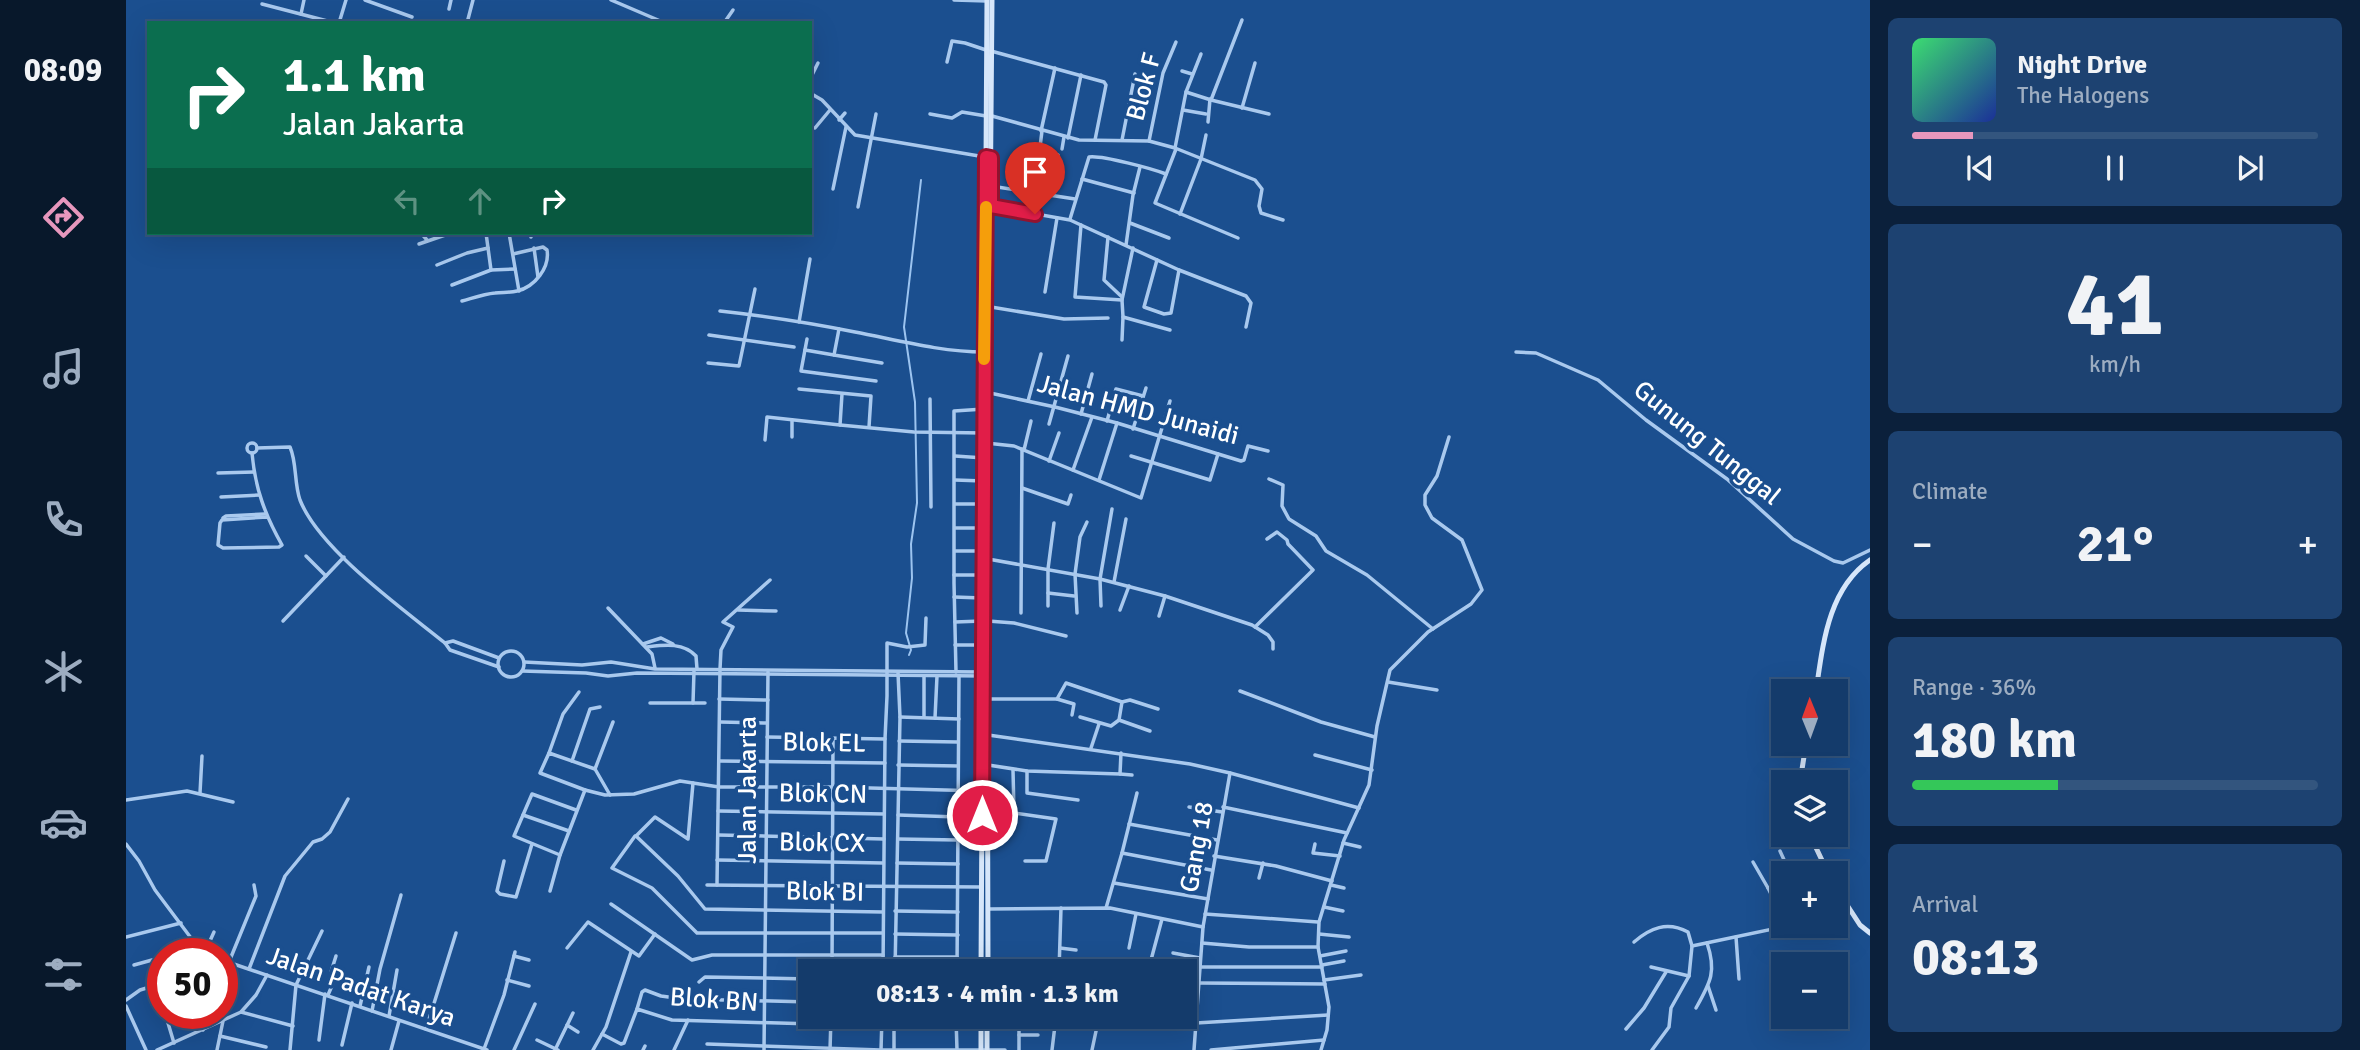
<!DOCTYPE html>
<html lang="en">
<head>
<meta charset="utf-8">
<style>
  body { margin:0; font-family:Signika,sans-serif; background:#1d4271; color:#f1f3f6; height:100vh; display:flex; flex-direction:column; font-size:26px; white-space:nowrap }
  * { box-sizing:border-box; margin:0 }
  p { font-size:23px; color:#9dadc1 }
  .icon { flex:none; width:38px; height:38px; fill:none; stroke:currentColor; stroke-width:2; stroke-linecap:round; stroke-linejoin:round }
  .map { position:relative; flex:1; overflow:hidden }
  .side { display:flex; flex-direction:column; gap:18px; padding:18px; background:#0b203b; width:490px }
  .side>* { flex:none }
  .guide { position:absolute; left:21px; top:21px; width:665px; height:214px; border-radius:0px; box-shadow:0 7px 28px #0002,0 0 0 2px #33557e; background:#0b6e4f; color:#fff; overflow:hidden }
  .needle { width:46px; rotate:359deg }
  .buttons { position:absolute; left:1645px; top:679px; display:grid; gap:14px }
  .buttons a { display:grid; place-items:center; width:77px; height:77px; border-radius:0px; background:#143b6b; box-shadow:0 7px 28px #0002,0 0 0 2px #33557e; font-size:35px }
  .speed { position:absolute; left:21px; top:938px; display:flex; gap:14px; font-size:35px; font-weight:700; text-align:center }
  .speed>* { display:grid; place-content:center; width:91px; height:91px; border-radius:50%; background:#143b6b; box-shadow:0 7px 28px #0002,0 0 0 2px #33557e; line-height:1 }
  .speed .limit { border:10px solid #d22; background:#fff; color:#111 }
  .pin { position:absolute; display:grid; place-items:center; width:60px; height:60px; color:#fff; margin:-72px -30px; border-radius:50% 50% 50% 0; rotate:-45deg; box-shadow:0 0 7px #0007 }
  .pin .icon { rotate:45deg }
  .me { position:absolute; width:77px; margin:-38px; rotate:0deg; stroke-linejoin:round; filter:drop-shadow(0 0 5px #0008) }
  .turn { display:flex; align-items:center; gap:24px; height:147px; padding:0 21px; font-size:32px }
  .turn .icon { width:91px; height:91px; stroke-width:2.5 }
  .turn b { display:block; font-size:49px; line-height:60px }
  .lanes { display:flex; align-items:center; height:66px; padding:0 21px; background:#0003; justify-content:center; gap:35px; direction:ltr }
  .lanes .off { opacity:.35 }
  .big { font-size:52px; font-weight:800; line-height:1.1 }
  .side .widget { flex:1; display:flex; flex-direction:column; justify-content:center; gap:10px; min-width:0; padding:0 24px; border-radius:10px; background:#1d4271 }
  .side .dial { align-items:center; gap:0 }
  .dial b { font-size:91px; line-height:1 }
  .song { display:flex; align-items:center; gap:21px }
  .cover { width:84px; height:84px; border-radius:10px; background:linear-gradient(135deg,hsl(140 70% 55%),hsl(230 70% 35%)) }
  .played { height:7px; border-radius:4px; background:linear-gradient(90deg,#e797bd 15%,#33557e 15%) }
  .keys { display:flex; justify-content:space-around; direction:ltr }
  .heat { display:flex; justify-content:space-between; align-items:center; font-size:38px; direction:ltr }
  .charge { height:10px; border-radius:5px; background:linear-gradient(90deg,#34c759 36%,#33557e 0) }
  .trip { position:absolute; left:672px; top:959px; width:399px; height:70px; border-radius:0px; background:#143b6b; box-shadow:0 7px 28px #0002,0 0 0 2px #33557e; font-weight:800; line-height:70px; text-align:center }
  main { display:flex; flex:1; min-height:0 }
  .tab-bar { display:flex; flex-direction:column; width:126px; justify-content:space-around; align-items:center; background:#08182b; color:#9dadc1 }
  .tab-bar .icon { width:49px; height:49px }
  .tab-bar .current { color:#e797bd }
  .tab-bar b { font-size:32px; color:#f1f3f6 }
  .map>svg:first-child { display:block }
</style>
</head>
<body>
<main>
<nav class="tab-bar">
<b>08:09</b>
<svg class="icon current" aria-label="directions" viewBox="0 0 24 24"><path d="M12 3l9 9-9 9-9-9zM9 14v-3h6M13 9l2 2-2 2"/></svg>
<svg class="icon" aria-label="music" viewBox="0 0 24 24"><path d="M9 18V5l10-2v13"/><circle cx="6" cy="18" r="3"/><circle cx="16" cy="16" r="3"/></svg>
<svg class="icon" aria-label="phone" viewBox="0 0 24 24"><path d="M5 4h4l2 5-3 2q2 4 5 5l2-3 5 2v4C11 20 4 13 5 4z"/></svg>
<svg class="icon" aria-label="climate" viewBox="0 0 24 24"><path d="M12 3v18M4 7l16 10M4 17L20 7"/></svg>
<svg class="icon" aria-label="car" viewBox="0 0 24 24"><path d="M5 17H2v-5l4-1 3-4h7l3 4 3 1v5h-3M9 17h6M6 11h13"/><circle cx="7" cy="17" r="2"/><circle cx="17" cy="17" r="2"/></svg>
<svg class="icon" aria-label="filters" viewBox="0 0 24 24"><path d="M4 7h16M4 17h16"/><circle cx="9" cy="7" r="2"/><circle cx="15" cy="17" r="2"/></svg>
</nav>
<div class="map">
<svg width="1744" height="1050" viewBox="0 0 1744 1050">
  <rect width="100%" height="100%" fill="#1b4f8f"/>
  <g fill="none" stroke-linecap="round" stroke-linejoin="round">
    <polyline stroke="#9cc4f0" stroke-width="2" points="783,655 785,650 780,633 786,578 785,544 791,503 789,402 778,327 795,180"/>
    <g stroke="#a9c9ee" stroke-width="3.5">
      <polyline points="239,0 286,17"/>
      <polyline points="485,0 539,23"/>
      <polyline points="828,0 861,1"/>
      <polyline points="136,4 209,23"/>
      <polyline points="323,9 325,0"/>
      <polyline points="175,14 178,0"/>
      <polyline points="626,22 626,23"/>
      <polyline points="213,23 220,0"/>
      <polyline points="341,23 347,0"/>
      <polyline points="598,23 607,10"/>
      <polyline points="865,51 978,82 980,85 969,140"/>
      <polyline points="821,62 826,41 839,43 860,50"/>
      <polyline points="1056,71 1066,74"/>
      <polyline points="684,79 692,63"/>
      <polyline points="1060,92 1075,54"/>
      <polyline points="684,93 696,100 729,135 859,157"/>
      <polyline points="1085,100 1143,114"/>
      <polyline points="1116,108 1129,63"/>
      <polyline points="1057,110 1080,114"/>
      <polyline points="804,114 826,118 836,112 860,116"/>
      <polyline points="866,116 953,140 1023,141 1049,148 1129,180 1136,189 1133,206 1135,213 1157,220"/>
      <polyline points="713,120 719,113"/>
      <polyline points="1082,122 1084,99"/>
      <polyline points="689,128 704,110"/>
      <polyline points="915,131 929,68"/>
      <polyline points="942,138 955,75"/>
      <polyline points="996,140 1009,74"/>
      <polyline points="1023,141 1037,73 1050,42"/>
      <polyline points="1049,148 1060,92 1085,100 1116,20"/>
      <polyline points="936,149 938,137"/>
      <polyline points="1050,149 1029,203 1112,238"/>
      <polyline points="913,155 916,131"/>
      <polyline points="909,165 930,170"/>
      <polyline points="956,179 1008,193"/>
      <polyline points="865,186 949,199"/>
      <polyline points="707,189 720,127"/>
      <polyline points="924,194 932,155"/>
      <polyline points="865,206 944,220 1053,270 1120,296 1125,303 1120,327"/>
      <polyline points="732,207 750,114"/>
      <polyline points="1054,214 1075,159 1080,135"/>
      <path d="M944,219L963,157C976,155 1027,169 1040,174"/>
      <polyline points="1004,223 1043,238"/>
      <polyline points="955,225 949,297 996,300"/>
      <polyline points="295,233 301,240"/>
      <polyline points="360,233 365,270"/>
      <polyline points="383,233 393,291"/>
      <polyline points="404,233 405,237"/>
      <polyline points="982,237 978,280 996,297"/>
      <polyline points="293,244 325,233"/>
      <polyline points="1000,245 1007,195 1014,167"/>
      <polyline points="408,248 412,277"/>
      <polyline points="1031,260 1018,307 1038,314 1045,313 1053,270"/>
      <polyline points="311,265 341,253 362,248"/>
      <polyline points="326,285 365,270 389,269"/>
      <polyline points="919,292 931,218"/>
      <path d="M336,301C347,298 358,294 369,293C376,292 384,293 391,291C409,287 424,267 421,250L417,247L387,254"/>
      <polyline points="865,307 938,319 982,318"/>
      <path d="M594,311C639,316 685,323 729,332C771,340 815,352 858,352"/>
      <polyline points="997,317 1044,330"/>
      <polyline points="673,322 684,259"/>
      <polyline points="713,329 708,355 756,363"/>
      <polyline points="583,335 668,347"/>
      <polyline points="681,339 675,371 750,381"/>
      <polyline points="996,340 997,317 996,300 1007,248"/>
      <polyline points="679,350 708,355"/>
      <polyline points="1390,352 1410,353 1472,380 1520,420 1601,479 1667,539 1708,561 1717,563 1744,550"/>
      <polyline points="582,363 613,366 629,289"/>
      <polyline points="673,389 745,396 743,427"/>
      <polyline points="864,393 929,407 991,423 1115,461 1118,460 1122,446 1142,451"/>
      <polyline points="804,399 805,507"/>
      <polyline points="902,401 915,354"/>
      <polyline points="955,414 966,374"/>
      <polyline points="981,421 990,389 1017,396"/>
      <polyline points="923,424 942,356"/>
      <polyline points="714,425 788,432 858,433"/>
      <polyline points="1007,429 1020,388"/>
      <polyline points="666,437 666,420"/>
      <polyline points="639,440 641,417 714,425 716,394"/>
      <polyline points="860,443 888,446 1015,498 1044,401"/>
      <circle cx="126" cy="448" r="5"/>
      <path d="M131,448L164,447C171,463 168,483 174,500C193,549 277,609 319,643L324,650L373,667"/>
      <polyline points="898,450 905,421"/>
      <path d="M126,453C129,488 139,515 156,545L153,547L97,548L92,545L94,523L96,520L141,517"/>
      <polyline points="829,456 858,458"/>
      <polyline points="1005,456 1084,480 1092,454"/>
      <polyline points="923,461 933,433"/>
      <polyline points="947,470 966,417"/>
      <polyline points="92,473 128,472"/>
      <polyline points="1143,479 1157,485 1156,506 1163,519 1190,536 1200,551 1241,575 1307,629"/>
      <polyline points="829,480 857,481"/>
      <polyline points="973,480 991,423"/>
      <polyline points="896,488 942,504 945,495"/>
      <polyline points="95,497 133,495"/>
      <polyline points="829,504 857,504"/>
      <polyline points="97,518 100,516 139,514"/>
      <polyline points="829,528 857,528"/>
      <polyline points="829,551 857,551"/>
      <polyline points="180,556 200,576"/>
      <polyline points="862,559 974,579 1039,596 1126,625 1142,635 1147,642 1147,649"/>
      <polyline points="828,575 856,575"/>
      <polyline points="988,582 1000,519"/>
      <polyline points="922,593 948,596"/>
      <polyline points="828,597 856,598"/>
      <polyline points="922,606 922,569 928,523"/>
      <polyline points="975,606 974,579 986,509"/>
      <polyline points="482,608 526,654 529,668"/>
      <polyline points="612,610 650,611"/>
      <polyline points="994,610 1003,586"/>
      <polyline points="895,613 896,449"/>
      <polyline points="951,613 949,574 954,537 961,522"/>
      <polyline points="1033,616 1039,596"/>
      <polyline points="157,621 218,557"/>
      <polyline points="862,621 888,623 940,636"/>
      <polyline points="829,622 856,621"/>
      <polyline points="1129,627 1187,570 1162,544 1161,540 1151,532 1141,539"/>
      <polyline points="319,643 327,641 373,658"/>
      <polyline points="517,644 535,638 547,644"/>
      <polyline points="829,645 857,645"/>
      <path d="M520,647C538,645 557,642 570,656L571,669"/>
      <circle cx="385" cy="664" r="13"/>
      <polyline points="398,662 456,665 485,662 529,669 857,672"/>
      <polyline points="396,671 460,673 482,676 511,673 859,676"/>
      <polyline points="830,672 828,583 828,411 858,409"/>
      <polyline points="1262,682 1311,690"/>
      <polyline points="1114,691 1195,722 1249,737"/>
      <polyline points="593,699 642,700"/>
      <polyline points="861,699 931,699 940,683 996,702 1004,700 1032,709"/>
      <polyline points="931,699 948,704 946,715"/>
      <polyline points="524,703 567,703 568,671"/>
      <polyline points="567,703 579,703"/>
      <polyline points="774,717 833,719"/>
      <polyline points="798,717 798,676"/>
      <polyline points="954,717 985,726 993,720 996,702"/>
      <polyline points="809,718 811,676"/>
      <polyline points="993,720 1024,731"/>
      <polyline points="594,722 641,723"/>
      <polyline points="862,735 1064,764 1104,773 1233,808"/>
      <polyline points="641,737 759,739 757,971"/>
      <polyline points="759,739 761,696 761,643 781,647 799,645 800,618"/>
      <polyline points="773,741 832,742"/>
      <polyline points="965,748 973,724"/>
      <polyline points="423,753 437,714 453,692"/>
      <polyline points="1189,755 1246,770"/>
      <polyline points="446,761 464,709 474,707"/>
      <polyline points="593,761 759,763"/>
      <polyline points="772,765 832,766"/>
      <polyline points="862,765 901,771 994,774 995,753"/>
      <polyline points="469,769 487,722"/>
      <polyline points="887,770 888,813 930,819 920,861 899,861"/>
      <polyline points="901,771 901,793 952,800"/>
      <polyline points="994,774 1006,775"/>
      <polyline points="567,783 562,839 529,817 510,836 552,876 579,909 757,912"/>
      <polyline points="459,790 414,773 423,753 469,769 484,795"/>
      <polyline points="74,793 76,756"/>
      <polyline points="0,800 61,791 107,802"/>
      <polyline points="1063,807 1096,812"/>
      <polyline points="1097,807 1221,833"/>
      <polyline points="592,811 758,814"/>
      <polyline points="397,815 443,831"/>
      <polyline points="772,815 832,817"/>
      <polyline points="1003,824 1091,840"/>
      <polyline points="592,835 758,839"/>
      <polyline points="509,836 486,868 526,888 571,933 757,933"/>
      <polyline points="772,839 832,840"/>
      <polyline points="1217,843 1234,847"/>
      <polyline points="0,844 13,861 29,890 71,946 82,954"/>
      <polyline points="1189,844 1187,853 1214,856"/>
      <polyline points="1654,851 1664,873"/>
      <polyline points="996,853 1011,793"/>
      <polyline points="434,855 388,836 406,794 450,810"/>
      <polyline points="1088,856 1150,866 1206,881"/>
      <polyline points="591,860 757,863"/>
      <polyline points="378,861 371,891 374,894 390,897 406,844"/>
      <polyline points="1627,862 1642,888"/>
      <polyline points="771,863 832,864"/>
      <polyline points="1680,873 1698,867"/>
      <polyline points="1133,878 1137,863"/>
      <polyline points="1657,882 1642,888 1657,918"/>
      <polyline points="988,883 1082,899"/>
      <polyline points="581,885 856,887"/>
      <polyline points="591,885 594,669 595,650 607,627 597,622 644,580"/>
      <polyline points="1205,885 1218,888"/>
      <polyline points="424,891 434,855 459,790 479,795 508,794 554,781 593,787 707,787 856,791"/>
      <polyline points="485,904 566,960 586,955 757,955"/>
      <polyline points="1198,907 1217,911"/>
      <polyline points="980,908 996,853 1085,870"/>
      <polyline points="862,909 984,908 1077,927"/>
      <polyline points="769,911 832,912"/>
      <polyline points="1079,914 1192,922"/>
      <polyline points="769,934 832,935"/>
      <polyline points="1193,934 1223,937"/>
      <polyline points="0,937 55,923"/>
      <polyline points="1610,937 1613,979"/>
      <path d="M1508,942C1524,928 1541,921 1562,932L1566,946"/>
      <polyline points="1076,943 1123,947 1192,947"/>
      <polyline points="441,948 462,922 513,956 529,934"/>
      <polyline points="934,948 950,950"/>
      <polyline points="1003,948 1010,914"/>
      <polyline points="79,952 88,932"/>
      <polyline points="1047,953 1074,958"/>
      <polyline points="47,954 71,946"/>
      <polyline points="388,956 403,960"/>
      <polyline points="1194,956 1220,951"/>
      <polyline points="769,957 831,957"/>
      <polyline points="96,960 361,1050"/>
      <polyline points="1025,960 1036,919"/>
      <polyline points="103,962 130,896 128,885"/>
      <polyline points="8,965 37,957"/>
      <polyline points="1196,965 1218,961"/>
      <polyline points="1073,967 1196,967"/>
      <polyline points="1525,967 1563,976"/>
      <polyline points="123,969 159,876 187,842 196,839 204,832 222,799"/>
      <polyline points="706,971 707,738"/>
      <polyline points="769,971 774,717 772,673"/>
      <polyline points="831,971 833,676"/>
      <polyline points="933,971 935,908"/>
      <polyline points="381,980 403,986"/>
      <polyline points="1198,980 1235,975"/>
      <polyline points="573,982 579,977 684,979"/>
      <polyline points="1072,983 1199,984"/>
      <polyline points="1582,986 1590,1010"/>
      <polyline points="202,995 208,981 205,972 210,956"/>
      <polyline points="1059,998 1071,999"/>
      <polyline points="0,1000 14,990 37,983"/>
      <polyline points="0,1006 20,1050"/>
      <polyline points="234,1006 243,967"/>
      <path d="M1570,1008C1584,983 1591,972 1581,943"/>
      <polyline points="511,1009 516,992 519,990 535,996 557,999 684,1002"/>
      <polyline points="246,1011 254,969 275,895"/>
      <polyline points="115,1012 167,1026"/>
      <polyline points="39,1013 48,1043"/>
      <polyline points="71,1013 77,1030"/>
      <polyline points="263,1016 271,970"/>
      <polyline points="830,1017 831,1050"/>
      <polyline points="768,1024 830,1025"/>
      <polyline points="441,1025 452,1032"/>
      <polyline points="971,1025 1070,1023 1202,1015"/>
      <polyline points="300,1029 330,933"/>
      <polyline points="1500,1029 1518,1008 1540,972"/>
      <polyline points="476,1034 495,1044 498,1043 511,1009 546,1020 756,1026"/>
      <polyline points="893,1035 912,1035"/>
      <polyline points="94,1036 140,1047"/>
      <polyline points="193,1040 199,994"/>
      <polyline points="411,1040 432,1050"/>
      <polyline points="581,1044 755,1050 879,1050"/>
      <polyline points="216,1045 226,1003"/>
      <polyline points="358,1049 378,995 389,952"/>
      <polyline points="31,1050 115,1012 130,995 141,975"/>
      <polyline points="91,1050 97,1021"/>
      <polyline points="164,1050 170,985 196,931"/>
      <polyline points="265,1050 273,1021"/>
      <polyline points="388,1050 409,1004"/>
      <polyline points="429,1050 447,1013"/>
      <polyline points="467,1050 480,1027 505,952"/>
      <polyline points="517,1050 519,1046"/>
      <polyline points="548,1050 562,1020"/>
      <polyline points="638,1050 642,672"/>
      <polyline points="704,1050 705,1017"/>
      <polyline points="755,1050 756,1017"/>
      <polyline points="768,1050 768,1017"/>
      <polyline points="893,1050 893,1017"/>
      <polyline points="926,1050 930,1017"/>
      <polyline points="966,1050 973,1017"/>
      <polyline points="1068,1050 1077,927 1104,773"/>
      <polyline points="1085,1050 1198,1040"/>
      <polyline points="1195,1050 1201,1030 1203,1007 1192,947 1193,922 1218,840 1243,785 1251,726 1264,670 1302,632 1345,604 1356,590 1336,540 1306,518 1299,505 1299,495 1311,476 1323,437"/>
      <polyline points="1526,1050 1543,1027 1545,1008 1563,976 1566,946 1661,926"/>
    </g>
    <g stroke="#d6e6fa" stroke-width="5">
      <path d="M1690,691C1697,644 1702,589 1744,560"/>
      <polyline points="1674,782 1680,744"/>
      <polyline points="1684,835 1702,873"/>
      <polyline points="1710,888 1734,925 1744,933"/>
      <polyline points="855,971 861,0"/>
      <polyline points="862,971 861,575 866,0"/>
      <polyline points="855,1050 855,1017"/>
      <polyline points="861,1050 861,1017"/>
    </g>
  </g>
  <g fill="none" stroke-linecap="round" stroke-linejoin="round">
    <g stroke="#92132f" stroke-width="18">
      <polyline id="route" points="856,815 860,157 865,158 865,206 909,214"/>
    </g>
    <use href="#route" stroke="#e11d48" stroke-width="12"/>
    <polyline stroke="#f59e0b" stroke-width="12" points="858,359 860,207"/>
  </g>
  <g text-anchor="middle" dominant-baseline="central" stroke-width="7" stroke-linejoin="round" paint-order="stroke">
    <g font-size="26" fill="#fff" stroke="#1b4f8f">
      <text transform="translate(1018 87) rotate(-75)">Blok F</text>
      <text transform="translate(1012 410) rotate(15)">Jalan HMD Junaidi</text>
      <text transform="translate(1581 443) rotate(39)">Gunung Tunggal</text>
      <text transform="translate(698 743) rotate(1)">Blok EL</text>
      <text transform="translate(622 790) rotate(-90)">Jalan Jakarta</text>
      <text transform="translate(697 794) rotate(1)">Blok CN</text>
      <text transform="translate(696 843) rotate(1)">Blok CX</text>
      <text transform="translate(1071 847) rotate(-80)">Gang 18</text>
      <text transform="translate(699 892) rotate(1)">Blok BI</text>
      <text transform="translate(235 987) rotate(19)">Jalan Padat Karya</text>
      <text transform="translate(588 1000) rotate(4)">Blok BN</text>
    </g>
  </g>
</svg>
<div class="buttons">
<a><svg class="needle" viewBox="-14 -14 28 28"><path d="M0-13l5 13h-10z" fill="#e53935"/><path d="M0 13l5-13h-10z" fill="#9dadc1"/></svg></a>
<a><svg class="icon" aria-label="layers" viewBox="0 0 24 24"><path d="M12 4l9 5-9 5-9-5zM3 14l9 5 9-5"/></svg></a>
<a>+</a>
<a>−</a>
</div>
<div class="speed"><div class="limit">50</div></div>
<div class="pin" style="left:909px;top:214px;background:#d93025"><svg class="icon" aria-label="arrive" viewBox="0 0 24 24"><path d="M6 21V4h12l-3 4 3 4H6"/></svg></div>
<svg class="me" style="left:856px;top:815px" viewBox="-20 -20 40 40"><circle r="17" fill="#e11d48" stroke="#fff" stroke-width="3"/><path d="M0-11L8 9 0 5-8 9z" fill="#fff"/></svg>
<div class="trip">08:13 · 4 min · 1.3 km</div>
<div class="guide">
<div class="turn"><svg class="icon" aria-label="right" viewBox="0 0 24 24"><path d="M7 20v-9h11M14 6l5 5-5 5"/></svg><div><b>1.1 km</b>Jalan Jakarta</div></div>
<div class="lanes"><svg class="icon off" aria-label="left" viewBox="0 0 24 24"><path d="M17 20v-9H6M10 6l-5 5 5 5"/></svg><svg class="icon off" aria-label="ahead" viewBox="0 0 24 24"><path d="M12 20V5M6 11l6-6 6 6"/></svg><svg class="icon" aria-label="right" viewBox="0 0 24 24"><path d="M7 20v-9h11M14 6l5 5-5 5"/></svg></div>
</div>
</div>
<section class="side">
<div class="widget">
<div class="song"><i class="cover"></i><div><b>Night Drive</b><p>The Halogens</p></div></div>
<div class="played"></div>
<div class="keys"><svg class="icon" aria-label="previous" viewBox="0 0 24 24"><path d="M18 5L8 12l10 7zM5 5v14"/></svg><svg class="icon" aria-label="pause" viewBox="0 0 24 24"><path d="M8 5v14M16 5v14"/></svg><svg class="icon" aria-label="next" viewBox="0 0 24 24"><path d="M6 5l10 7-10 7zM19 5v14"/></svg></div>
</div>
<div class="widget dial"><b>41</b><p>km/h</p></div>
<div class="widget"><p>Climate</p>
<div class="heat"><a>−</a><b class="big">21°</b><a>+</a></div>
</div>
<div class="widget"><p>Range · 36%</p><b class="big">180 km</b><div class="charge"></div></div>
<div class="widget"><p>Arrival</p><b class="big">08:13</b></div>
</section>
</main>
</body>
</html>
